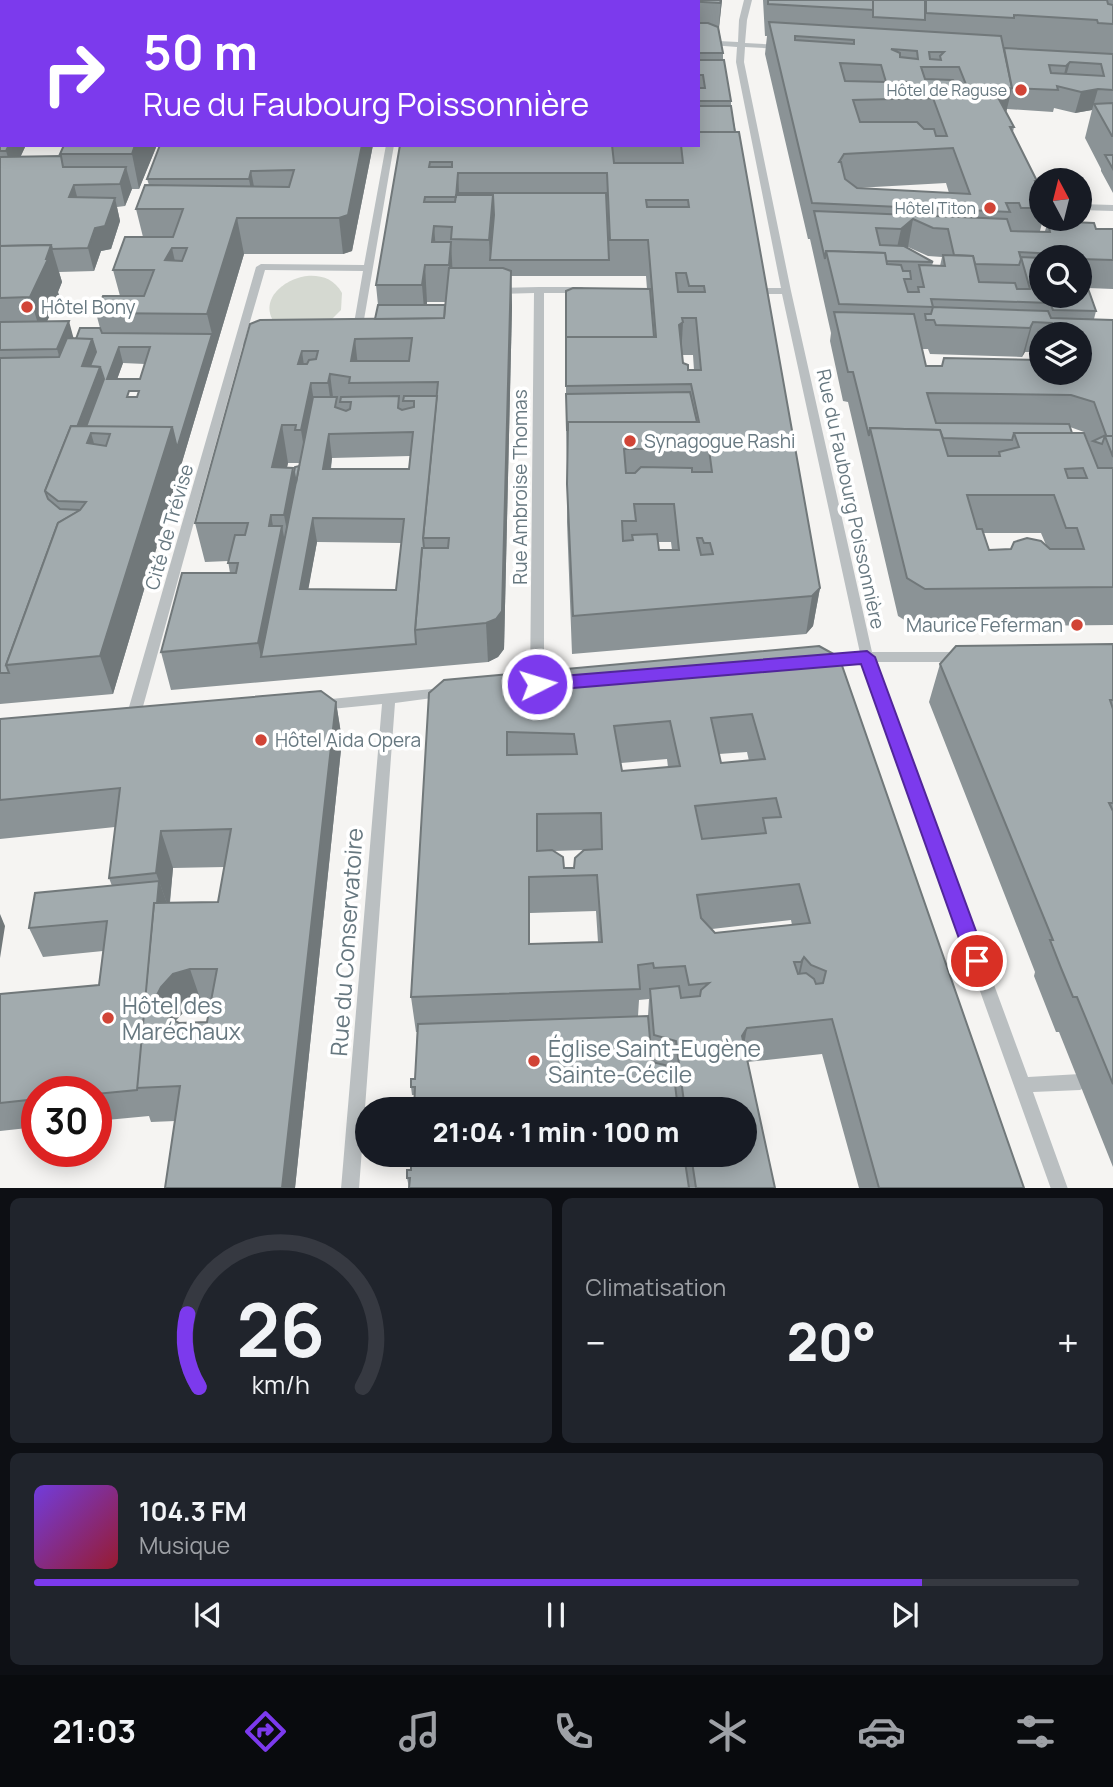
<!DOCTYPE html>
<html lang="fr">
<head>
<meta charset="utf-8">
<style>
  body { margin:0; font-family:Manrope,sans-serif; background:#20242c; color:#f1f3f6; height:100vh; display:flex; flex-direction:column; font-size:26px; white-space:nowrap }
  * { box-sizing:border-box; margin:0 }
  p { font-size:23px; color:#9ea1a6 }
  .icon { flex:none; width:38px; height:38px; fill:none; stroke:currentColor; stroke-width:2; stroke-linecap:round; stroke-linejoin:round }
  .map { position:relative; height:1188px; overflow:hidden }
  .sheet { display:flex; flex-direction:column; gap:10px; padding:10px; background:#0d0f14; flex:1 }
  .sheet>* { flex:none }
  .banner { position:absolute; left:0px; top:0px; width:700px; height:147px; box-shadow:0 4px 18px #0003; background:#7c3aed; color:#fff; overflow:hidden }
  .needle { width:46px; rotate:353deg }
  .controls { position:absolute; left:1029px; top:168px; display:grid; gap:14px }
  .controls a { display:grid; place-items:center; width:63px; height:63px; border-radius:50%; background:#171b24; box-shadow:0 4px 18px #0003; font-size:35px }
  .speed { position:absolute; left:21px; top:1076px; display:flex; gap:14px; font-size:35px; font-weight:700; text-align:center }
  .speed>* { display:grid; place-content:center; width:91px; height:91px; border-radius:50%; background:#171b24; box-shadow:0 4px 18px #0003; line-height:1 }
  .speed .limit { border:10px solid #d22; background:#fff; color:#111 }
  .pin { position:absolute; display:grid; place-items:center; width:60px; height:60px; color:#fff; margin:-30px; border:4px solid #fff; border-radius:50%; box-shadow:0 2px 7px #0007 }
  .me { position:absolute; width:77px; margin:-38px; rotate:85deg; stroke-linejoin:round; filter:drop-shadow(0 0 5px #0008) }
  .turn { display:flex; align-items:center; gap:24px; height:147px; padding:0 28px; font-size:32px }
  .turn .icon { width:91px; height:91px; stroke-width:2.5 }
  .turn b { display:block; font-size:49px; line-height:60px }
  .big { font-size:52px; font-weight:800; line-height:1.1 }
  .sheet .card { flex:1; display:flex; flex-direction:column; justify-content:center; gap:10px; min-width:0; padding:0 24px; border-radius:10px; background:#20242c }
  .sheet .dial { align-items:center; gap:0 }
  .dial svg { height:182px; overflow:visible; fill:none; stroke:#363941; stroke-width:7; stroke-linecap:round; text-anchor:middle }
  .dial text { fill:#f1f3f6; stroke:none }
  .song { display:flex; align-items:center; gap:21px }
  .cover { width:84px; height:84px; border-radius:10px; background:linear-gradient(135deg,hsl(260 70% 55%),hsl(350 70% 35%)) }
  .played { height:7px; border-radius:4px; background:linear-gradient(90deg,#7c3aed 85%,#363941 85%) }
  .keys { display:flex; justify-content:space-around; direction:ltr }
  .heat { display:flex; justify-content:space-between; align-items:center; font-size:38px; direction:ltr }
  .sheet .tiles { flex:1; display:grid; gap:10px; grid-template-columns:1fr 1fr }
  .card:last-child { grid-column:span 2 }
  .trip { position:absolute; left:355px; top:1097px; width:402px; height:70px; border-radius:35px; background:#171b24; box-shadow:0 4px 18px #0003; font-weight:800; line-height:70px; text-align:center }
  .menu { display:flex; height:112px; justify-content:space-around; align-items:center; background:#090b0e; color:#9ea1a6 }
  .menu .icon { width:49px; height:49px }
  .menu .active { color:#7c3aed }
  .menu b { font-size:32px; color:#f1f3f6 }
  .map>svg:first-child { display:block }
</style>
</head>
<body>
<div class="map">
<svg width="1113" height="1189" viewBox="0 0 1113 1189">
  <rect width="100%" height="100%" fill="#f5f4f2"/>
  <path fill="#d5d9d1" d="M307,276C322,275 334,279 342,293L341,310L327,324L276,325C257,301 283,279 307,276Z"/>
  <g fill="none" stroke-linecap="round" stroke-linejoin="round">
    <g fill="#babfc1" fill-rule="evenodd">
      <polygon points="744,0 752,0 747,20 745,43 782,45 786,47 782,49 745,47 744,62 791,291 872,652 962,652 967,654 968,657 967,660 962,662 875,662 1028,1077 1080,1074 1086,1077 1088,1082 1086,1087 1080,1090 1033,1092 1068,1189 1051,1189 862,662 823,666 818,664 817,661 818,658 823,656 860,653 782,294 756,294 751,291 756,288 781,288 736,62 737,47 698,44 698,40 738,42 739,20"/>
      <polygon points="386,145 394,145 361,337 353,337 352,335 363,271 265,270 245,339 262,339 267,342 262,345 243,345 139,721 137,725 127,725 125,721 256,267 261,264 364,265"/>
      <polygon points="1080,204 1113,205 1113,211 1080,210"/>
      <polygon points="539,287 582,287 587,290 582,293 544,293 544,684 542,687 532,687 530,684 534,293 495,294 490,291 495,288"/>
      <polygon points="442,688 447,690 449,693 447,696 395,703 359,1189 341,1189 382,704 321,710 316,709 314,705 316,701 321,700"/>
    </g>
  </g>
  <g fill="#8b9396" fill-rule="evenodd">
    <path d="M0,0H174L173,2H2V145H26L20,157L61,156L60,154L64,145H157L139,189H132L125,206L117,207L120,221L111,249L101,251L94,271L59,272L62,282L58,292L59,296L47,321L74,338L100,328L96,313L120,296L113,270L143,237L136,209L149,185L147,179L160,145H373L352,251L343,254H244L113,694L0,704ZM123,363L145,364L140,379H117ZM129,391H139L138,396H128Z"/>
    <path d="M602,0H722L719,29L723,53V60L731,101V106L820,588L813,626L806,634L572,654L567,522L568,460H567L566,424V291L647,289L646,276H511L512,307L504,649L498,657L488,662L171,690L161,652L230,573L228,561L205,562L195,523L250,324L375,319L378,305L376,285L400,145H698V2H602ZM427,302H446L445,305H427ZM682,355H693L694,370H688L683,363ZM410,456L409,469H331L332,458ZM288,463H300L299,466L294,472L287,467ZM317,542L401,543L396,590L308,589ZM658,542H671L672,550H659Z"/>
    <path d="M763,0H1113V193L1101,171V169L1085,138L1092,110L1075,113L1054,108L1053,112L1007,109L1006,112L1014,127L1013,132L1037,181L1036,184L1041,196V219H1043L1040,231H1045L1048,221L1096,229H1113V289L1088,288L1096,311L1094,319L1113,320V625L916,627L898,616L848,402L843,401L830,341L831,333L810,239H808L765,54L767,36H765ZM946,183L949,193L856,188ZM908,247L928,256L942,257L940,266H932L933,262L907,248ZM1041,257H1080V296H1041ZM1041,334H1080V373H1041L926,366L922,349H928L930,354L1022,357L1025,352H1041ZM1070,427L1084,432L1089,444L1072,433ZM983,533H1041L1046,545L1011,549L989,550Z"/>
    <polygon points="1113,644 1113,1167 1059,1032 1056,1032 1034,976 1035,972 929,702 940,664"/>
    <path d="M819,646L1024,1188H859L822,1054L747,1062L775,1188H409L407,1178L411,1170V1155H746V1110H414V1095H412L411,1087L415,1079L417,1032H416L411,997L429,693ZM747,752L749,761L721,763L719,754ZM667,759L668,767L622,771L621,763ZM583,850L574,868H564L554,851ZM596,911L598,942L530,944V913ZM791,920L792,925L715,933L712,929ZM649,999L648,1016H638L639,1000Z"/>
    <path d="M336,702L342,740L295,1188H165L175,1121L151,1122L149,1116L96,1121V1092H37V1127L0,1131V994L99,985L103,951L43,957L29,928L112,886L109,878L115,827L0,839V719ZM225,867L218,902L170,903L173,868ZM202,1004H210L207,1022L179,1023L175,1021L186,1010Z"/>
  </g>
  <g fill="#71787a">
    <polygon points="148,0 174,0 173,2 147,2"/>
    <polygon points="721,0 722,0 718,35"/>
    <polygon points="1070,62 1064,83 1061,87 1066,66"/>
    <polygon points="1012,88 1004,121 994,90"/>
    <polygon points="1098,89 1092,110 1075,113 1081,92"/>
    <polygon points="9,145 26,145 13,173 6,151"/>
    <polygon points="135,145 157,145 139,189 132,154"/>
    <polygon points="362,145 373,145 352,251 343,254 339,218"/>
    <polygon points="126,167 132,189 125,206 120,184"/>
    <polygon points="251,171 257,202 255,214 249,179"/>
    <polygon points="458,173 460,209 456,197"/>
    <polygon points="74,185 80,208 69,197"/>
    <polygon points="493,195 494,230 490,260 489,240"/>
    <polygon points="115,198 120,221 111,249 101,251 94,271 88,248 95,228"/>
    <polygon points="237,218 244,254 113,694 100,656 172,427 212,334 207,314"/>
    <polygon points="913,219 908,247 895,257 901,229"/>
    <polygon points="434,226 437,262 432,242"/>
    <polygon points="451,242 453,278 451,302 449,265"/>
    <polygon points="51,245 62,282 58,292 59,296 41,334 30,297"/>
    <polygon points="172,248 180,284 165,260"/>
    <polygon points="425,265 427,302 425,321 422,285"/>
    <polygon points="511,271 512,307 504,649 498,657 488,662 486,623"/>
    <polygon points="69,321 77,351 68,386 57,349"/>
    <polygon points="683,322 681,359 679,325"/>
    <polygon points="1033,322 1025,352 1022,357 1030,328"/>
    <polygon points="92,339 108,396 91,433 102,471 68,501 82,366"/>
    <polygon points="355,339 359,376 351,361"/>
    <polygon points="119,347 123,363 111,396 107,379"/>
    <polygon points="302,351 307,388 298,364"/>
    <polygon points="330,374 335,412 333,420 328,383"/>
    <polygon points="311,383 317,420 307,467 301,430"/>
    <polygon points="282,425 288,463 278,505 272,467"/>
    <polygon points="329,434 332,458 327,493 323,469"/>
    <polygon points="293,468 298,497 291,553 284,515"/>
    <polygon points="271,515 277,548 282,526 289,564 261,657 258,643"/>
    <polygon points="313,518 317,542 304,613 300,589"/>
    <polygon points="820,588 813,626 806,634 812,596"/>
    <polygon points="336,702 342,740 295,1188 282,1188"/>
    <polygon points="161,831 173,868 169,909 156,873"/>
    <polygon points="159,881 169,909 173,974 190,969 202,1004 186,1010 174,1022 140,1088"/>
    <polygon points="0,914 5,926 0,958"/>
    <polygon points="804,957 796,993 793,997 801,962"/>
    <polygon points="747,1028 741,1062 742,1036"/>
  </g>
  <g fill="#a2abae" stroke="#71787a" stroke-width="2" fill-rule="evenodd">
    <polygon points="0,0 148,0 147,2 2,2 2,15 0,16"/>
    <polygon points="189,0 580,0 583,1 188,2"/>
    <polygon points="667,0 721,0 720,3"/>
    <polygon points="768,0 873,0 874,10 768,4"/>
    <polygon points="873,0 925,0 925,20 873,17"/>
    <polygon points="926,0 1107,0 1108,4 1113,5 1113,24 1098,23 1097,20 1014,15 1014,18 926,13"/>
    <path d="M769,22L1001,36L1012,88L994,90L1014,127H1010L1037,181H1035L1041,196V208H1021L1019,203H1006L1010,212L812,203ZM795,36L854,40V44L795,40ZM891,49L917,51L918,59L900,57V53ZM929,52H944L940,56L941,60L930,59ZM840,63L881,65L886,82L845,81ZM921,67H959L967,87H960L953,80L925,79ZM892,82H911L913,87H902L901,84ZM933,98L947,136H936L934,129H924L917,122H860L853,100ZM953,148L970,194L857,188L845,179L841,162H839L844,154Z"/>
    <polygon points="698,23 708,23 718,27 723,53 698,53"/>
    <polygon points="2,33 2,83 0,85 0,34"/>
    <path d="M1004,48L1113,54V90L1098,89L1081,92L1057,86L1058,90L1012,88ZM1070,62L1101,64L1104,76L1051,73L1049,65L1066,66Z"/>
    <polygon points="698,60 724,60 731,101 698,101 698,88 705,88 703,75 698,75"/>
    <polygon points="2,102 2,145 9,145 6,151 0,151 0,105"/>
    <polygon points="1113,103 1113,136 1112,136 1094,104"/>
    <polygon points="698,106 731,106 735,132 698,132"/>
    <path d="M698,132H739L820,588L812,596L573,616L567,484L568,422H699L691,384L566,386V337H656L648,240H610L607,173H458L456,197H425L424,202H455L456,195H493L489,240L451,239L452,227L434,226L432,242H451L449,265H425L422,285H376L400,145H612L614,163H683L681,145H698ZM430,162H452V167H429ZM646,200H688L689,207H647ZM676,273H686L689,286H704L705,292H678ZM682,318H696L701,370H688V365L683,363L679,325L683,322ZM624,449H709L712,472H692V468L641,467L635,473H626ZM634,504H674L679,550H659L657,534L632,535L633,540L623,541L622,521H636ZM697,538H702L704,543H710L713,554L701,555Z"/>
    <polygon points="64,145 135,145 132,154 60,154"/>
    <path d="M160,145L277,146L362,145L348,215L339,218H237L207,314L96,313L103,296H144L154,270H113L125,237H173L183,209H136L145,185L289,187L294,170L251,171L249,179H147ZM172,248H187L182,261L165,260Z"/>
    <polygon points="1105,155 1113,155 1113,169"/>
    <polygon points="61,156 63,167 126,167 120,184 74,185 69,197 115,198 105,226 95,228 88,248 52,249 51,245 0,246 0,157"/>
    <polygon points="459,193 606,193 609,260 490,260 494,215 493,195 458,195"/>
    <polygon points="814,211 1007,219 1011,231 1050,232 1048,221 1094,223 1096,229 1113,229 1113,260 1080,259 1080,257 1058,257 1057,254 1019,252 1021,259 1019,265 975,264 973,256 954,255 948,229 933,228 913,219 901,229 876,228 880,245 904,246 933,262 886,261 885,253 826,251 825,259"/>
    <polygon points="51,245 46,259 48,259 30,297 0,298 0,246"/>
    <polygon points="826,251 885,253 887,264 901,265 903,271 910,271 911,279 904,279 908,292 919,292 918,287 924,287 919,265 945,266 943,255 973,256 979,282 1015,283 1017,289 1030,289 1021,257 1041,258 1041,296 1080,296 1080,266 1096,311 1053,310 1050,303 931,299 933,307 839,304"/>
    <path d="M449,268H503L511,271L502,611L496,619L486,623L415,630L422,548H448L449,538H423L438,382L349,383L350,377L330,374L328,383H311L301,430H295L296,425H282L272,467L293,468L284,515H271L269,526H282L258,643L161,652L182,573H236L238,563H228L235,535H245L248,523H195L250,324L260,320L444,318ZM412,338L409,361H351L355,339ZM302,351H318L316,359L309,360L307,364H298Z"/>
    <polygon points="573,288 650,289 654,337 566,337 566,357 566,291"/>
    <polygon points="378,305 445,305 444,318 375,319"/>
    <polygon points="933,307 1048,311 1051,318 1113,320 1113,436 1105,436 1102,444 1093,441 1106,435 1094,402 1071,395 927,393 936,423 1069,424 1072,433 1014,433 1012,440 943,438 940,430 870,428 869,436 853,372 848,372 834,312 914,314 926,366 942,366 944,358 1040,360 1041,373 1080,373 1080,334 1056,334 1052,323 1033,322 1030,328 936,325 934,320 926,320 925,314 931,314"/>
    <polygon points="69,321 57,349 0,350 0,322"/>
    <path d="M80,328H100L102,333L212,334L177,448L172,427H86L104,379L100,367L90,366L96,352L92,339H76ZM119,347H150L140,379H107ZM129,391H139L137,397H127Z"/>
    <polygon points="67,338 92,339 82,366 100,367 77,427 71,426 45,491 48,499 60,509 81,510 58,523 6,665 9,673 0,673 0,358 59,357"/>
    <polygon points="690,392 697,422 568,422 568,430 567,430 566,394"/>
    <path d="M399,396L398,408L402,410L414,407V401H403L404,396H437L423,538L424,548H422L415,630L416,644L261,657L313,397H337L335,407L346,411L350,409L351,402H340L341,397ZM413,432L409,469H323L329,434ZM313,518L404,519L396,590L300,589Z"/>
    <path d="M71,426L172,427L100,656L6,665L58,523L80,510L86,502L58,501L45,491ZM91,433L110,434L106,446L87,443Z"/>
    <path d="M870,428L940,430L948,456H1000L999,452L1019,447L1014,433H1084L1098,468H1113V587L925,589L907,578ZM1083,468L1087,478H1068L1065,469ZM967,495H1054L1066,528H1077L1084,549H1050L1041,541L1027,538L1014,542L1011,549L989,550L982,529H977Z"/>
    <polygon points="1105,436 1113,436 1113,457"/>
    <polygon points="299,466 296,483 294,472 295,467"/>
    <polygon points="1113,644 1113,700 1110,700 1113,709 1113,803 1109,803 1113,811 1113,1084 1077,997 1073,997 1061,968 1050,940 1053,940 940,664 956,646"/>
    <path d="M819,646L839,657L1024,1188H879L832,1019L747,1028L742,1036L775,1188H696L691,1155H746V1110H685L676,1041L654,1035L650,989L679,986L681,998L700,996L701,990L709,983L689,985L685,966L654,968L653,963L638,965L640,989L411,997L429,693L444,680ZM752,714L765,759L721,763L711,718ZM670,721L680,766L622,771L614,726ZM507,732L574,734L577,754L507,755ZM776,798L781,817L763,818L766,833L702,839L695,806ZM601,813L602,849L584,850L575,858L574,868H564L563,857L552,850L537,851V814ZM597,875L602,942L529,944V877ZM799,884L810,923L715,933L701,918L697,895ZM804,957L811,965L826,971L823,983L816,984L814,979L806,973L798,974L794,962H801Z"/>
    <path d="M321,691L336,702L282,1188H165L180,1086L136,1088L154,903L218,902L231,829L161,831L156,873L109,878L120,788L0,800V719ZM190,969H217L207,1022L179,1023L161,1014L157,995L161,987L173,974Z"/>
    <polygon points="159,881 157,903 154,903 137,1090 96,1094 96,1092 37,1092 37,1099 0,1103 0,994 99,985 107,921 29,928 35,893"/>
    <polygon points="648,1016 652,1062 673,1067 678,1110 414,1110 415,1087 411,1087 411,1079 415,1079 418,1024"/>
    <polygon points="411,1155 684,1155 689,1188 409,1188 410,1178 407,1178 407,1170 411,1170"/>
  </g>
  <polygon fill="#7c3aed" stroke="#51269a" stroke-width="2" points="867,651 875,657 987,961 984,968 977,970 970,968 967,961 861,664 537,691 531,689 528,684 531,680 537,678"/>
  <g fill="#d14436" stroke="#fff" stroke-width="2.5">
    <circle cx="1021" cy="90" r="7"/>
    <circle cx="990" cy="208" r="7"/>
    <circle cx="27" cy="307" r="7"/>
    <circle cx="630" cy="441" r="7"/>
    <circle cx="1077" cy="625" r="7"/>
    <circle cx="261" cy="740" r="7"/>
    <circle cx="108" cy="1018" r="7"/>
    <circle cx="534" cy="1061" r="7"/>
  </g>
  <g text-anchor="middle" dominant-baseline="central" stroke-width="7" stroke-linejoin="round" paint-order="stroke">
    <g font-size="16" fill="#677880" stroke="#fff" text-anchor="end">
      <text x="1007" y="90">Hôtel de Raguse</text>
      <text x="976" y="208">Hôtel Titon</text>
    </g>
    <g font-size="19" fill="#677880" stroke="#fff" text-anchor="start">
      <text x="41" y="307">Hôtel Bony</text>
      <text x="644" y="441">Synagogue Rashi</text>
      <text x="1063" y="625" text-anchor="end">Maurice Feferman</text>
      <text x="275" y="740">Hôtel Aida Opera</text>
    </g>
    <g font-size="19" fill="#677880" stroke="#fff">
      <text transform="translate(520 487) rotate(-90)">Rue Ambroise Thomas</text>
      <text transform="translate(851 499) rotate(78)">Rue du Faubourg Poissonnière</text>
      <text transform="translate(169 527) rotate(-74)">Cité de Trévise</text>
    </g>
    <g font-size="23" fill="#677880" stroke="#fff">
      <text transform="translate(346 942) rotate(-86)">Rue du Conservatoire</text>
    </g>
    <g font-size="23" fill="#677880" stroke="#fff" text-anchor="start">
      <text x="122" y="1005">Hôtel des<tspan x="122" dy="26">Maréchaux</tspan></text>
      <text x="548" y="1048">Église Saint-Eugène<tspan x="548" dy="26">Sainte-Cécile</tspan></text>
    </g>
  </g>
</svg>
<div class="controls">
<a><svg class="needle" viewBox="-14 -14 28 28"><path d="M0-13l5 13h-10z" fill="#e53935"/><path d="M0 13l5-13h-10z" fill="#9ea1a6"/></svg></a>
<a><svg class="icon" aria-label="search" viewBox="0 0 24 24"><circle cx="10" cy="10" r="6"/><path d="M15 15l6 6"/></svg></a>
<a><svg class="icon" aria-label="layers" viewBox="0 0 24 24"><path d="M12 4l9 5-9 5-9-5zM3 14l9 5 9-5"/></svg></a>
</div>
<div class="speed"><div class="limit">30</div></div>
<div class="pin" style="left:977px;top:961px;background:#d93025"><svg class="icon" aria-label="arrive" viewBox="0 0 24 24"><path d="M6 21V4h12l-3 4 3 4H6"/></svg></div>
<svg class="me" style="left:537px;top:684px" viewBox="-20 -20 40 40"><circle r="17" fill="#7c3aed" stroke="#fff" stroke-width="3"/><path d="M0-11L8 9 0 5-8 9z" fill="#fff"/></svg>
<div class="trip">21:04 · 1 min · 100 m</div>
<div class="banner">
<div class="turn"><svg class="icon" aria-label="right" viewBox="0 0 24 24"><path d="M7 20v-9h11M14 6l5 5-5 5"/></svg><div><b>50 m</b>Rue du Faubourg Poissonnière</div></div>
</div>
</div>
<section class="sheet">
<div class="tiles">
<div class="card dial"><svg viewBox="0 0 100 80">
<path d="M14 69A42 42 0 1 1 86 69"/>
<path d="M14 69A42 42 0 0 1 9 37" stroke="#7c3aed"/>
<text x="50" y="56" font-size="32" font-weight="700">26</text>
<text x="50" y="72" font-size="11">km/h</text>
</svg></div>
<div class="card"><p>Climatisation</p>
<div class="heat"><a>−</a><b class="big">20°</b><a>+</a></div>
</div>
<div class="card">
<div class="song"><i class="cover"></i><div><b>104.3 FM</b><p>Musique</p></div></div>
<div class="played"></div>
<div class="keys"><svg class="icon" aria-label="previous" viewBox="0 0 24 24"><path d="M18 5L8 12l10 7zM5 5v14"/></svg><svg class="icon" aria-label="pause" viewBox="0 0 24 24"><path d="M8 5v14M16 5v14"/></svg><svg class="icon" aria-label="next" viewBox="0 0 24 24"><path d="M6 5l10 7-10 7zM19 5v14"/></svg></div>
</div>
</div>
</section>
<nav class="menu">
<b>21:03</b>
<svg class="icon active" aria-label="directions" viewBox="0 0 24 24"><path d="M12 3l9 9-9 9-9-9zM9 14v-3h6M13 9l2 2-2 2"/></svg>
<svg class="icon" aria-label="music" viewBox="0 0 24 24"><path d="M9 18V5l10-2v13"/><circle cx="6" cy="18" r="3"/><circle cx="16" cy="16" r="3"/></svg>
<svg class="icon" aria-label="phone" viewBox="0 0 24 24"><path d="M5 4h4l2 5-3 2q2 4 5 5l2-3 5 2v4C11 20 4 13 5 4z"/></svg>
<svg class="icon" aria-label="climate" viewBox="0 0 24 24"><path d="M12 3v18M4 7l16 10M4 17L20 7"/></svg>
<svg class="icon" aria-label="car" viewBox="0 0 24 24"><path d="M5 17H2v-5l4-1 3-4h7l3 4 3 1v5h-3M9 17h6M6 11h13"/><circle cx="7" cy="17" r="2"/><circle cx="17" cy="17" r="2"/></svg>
<svg class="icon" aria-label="filters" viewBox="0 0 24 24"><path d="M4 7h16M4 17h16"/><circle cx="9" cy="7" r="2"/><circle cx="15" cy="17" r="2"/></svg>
</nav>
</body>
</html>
